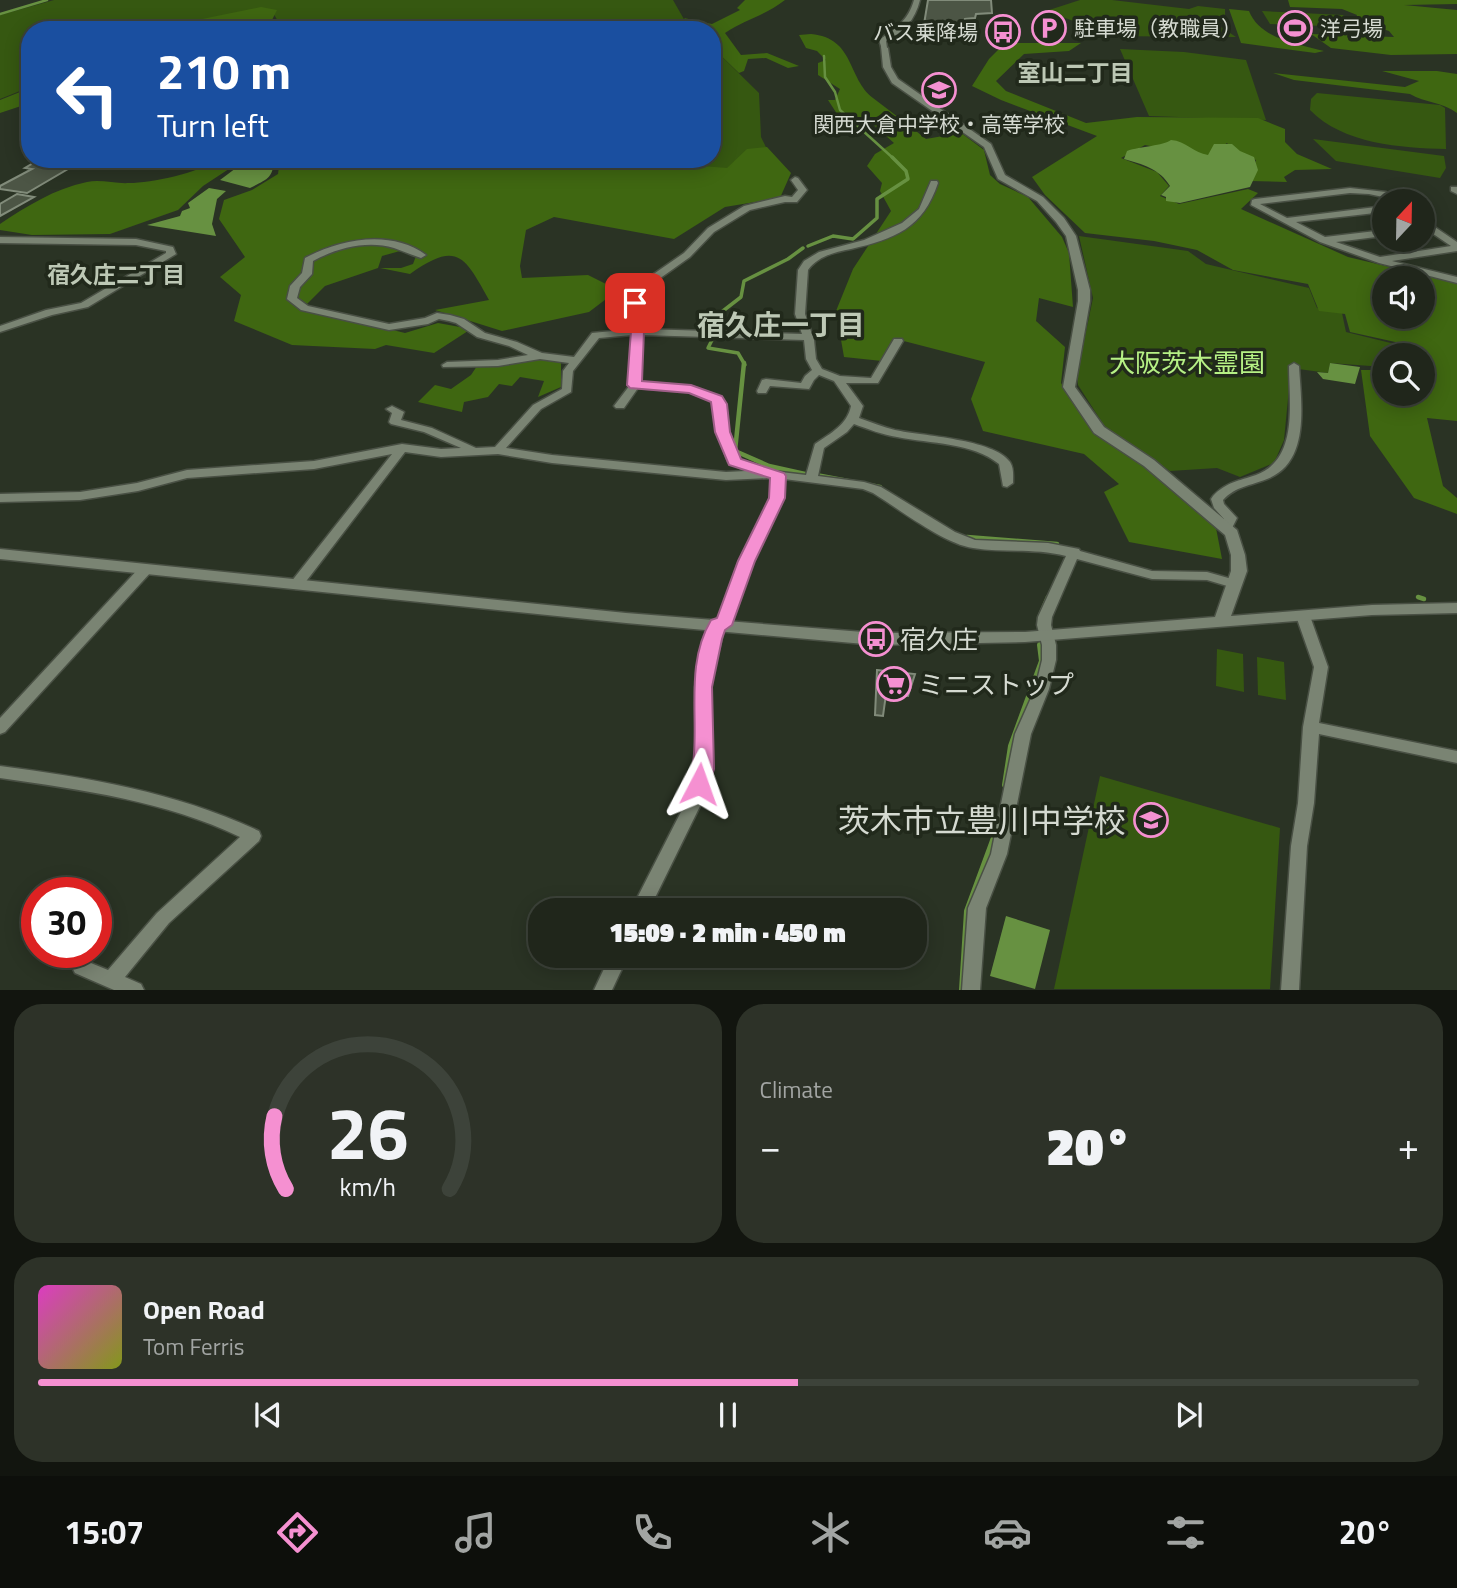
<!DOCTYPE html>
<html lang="en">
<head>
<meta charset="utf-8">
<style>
  body { margin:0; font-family:"Titillium Web","Noto Sans JP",sans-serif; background:#2d3228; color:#f1f3f6; height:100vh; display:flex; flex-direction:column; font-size:26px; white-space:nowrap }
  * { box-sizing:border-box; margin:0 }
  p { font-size:23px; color:#a2a5a3 }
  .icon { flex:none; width:38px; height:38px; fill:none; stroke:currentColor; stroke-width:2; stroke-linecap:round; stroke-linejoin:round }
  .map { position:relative; height:990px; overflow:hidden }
  .details { display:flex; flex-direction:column; gap:14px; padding:14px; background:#12150f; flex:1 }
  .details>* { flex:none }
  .banner { position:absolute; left:21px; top:21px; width:700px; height:147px; border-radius:28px; box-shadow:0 4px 18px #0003,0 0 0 2px #3d433a; background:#1a4fa0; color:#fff; overflow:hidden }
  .needle { width:46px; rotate:22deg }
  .fabs { position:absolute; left:1372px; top:189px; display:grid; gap:14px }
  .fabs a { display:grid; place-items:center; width:63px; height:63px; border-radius:50%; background:#20261b; box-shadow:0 4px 18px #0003,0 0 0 2px #3d433a; font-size:35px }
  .speed { position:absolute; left:21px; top:877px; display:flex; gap:14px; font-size:35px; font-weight:700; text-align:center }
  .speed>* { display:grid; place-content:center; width:91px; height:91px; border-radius:50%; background:#20261b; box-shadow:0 4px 18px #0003,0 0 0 2px #3d433a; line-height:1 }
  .speed .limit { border:10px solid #d22; background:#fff; color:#111 }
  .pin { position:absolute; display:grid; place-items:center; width:60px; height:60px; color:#fff; margin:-30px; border-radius:14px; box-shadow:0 4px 10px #0006 }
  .me { position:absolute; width:77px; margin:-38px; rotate:4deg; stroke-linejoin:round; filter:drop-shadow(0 0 5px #0008) }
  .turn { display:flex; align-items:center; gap:24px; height:147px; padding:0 21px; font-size:32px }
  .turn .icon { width:91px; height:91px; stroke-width:2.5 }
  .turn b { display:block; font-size:49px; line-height:60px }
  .big { font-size:52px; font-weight:800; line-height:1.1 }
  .details .widget { flex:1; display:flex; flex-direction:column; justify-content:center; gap:10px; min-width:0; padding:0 24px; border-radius:28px; background:#2d3228 }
  .details .dial { align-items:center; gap:0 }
  .dial svg { height:182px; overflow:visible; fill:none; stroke:#3d433a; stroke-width:7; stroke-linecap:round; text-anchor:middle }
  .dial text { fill:#f1f3f6; stroke:none }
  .song { display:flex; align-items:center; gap:21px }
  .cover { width:84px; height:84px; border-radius:10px; background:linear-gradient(135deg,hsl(310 70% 55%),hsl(70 70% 35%)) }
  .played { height:7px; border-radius:4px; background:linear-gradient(90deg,#f590d1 55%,#3d433a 55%) }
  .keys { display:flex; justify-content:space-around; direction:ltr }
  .heat { display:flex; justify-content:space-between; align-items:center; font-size:38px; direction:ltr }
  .details .tiles { flex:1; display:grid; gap:14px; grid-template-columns:1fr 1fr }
  .widget:last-child { grid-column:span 2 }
  .trip { position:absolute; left:528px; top:898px; width:399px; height:70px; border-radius:28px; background:#20261b; box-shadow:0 4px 18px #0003,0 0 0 2px #3d433a; font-weight:800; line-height:70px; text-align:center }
  .menu { display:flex; height:112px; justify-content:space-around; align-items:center; background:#0d0f0b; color:#a2a5a3 }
  .menu .icon { width:49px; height:49px }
  .menu .active { color:#f590d1 }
  .menu b { font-size:32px; color:#f1f3f6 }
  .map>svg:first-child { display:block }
</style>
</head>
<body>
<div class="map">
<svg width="1457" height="990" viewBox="0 0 1457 990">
  <rect width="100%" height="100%" fill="#2a3324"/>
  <g fill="#365811">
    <polygon points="54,0 673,0 685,21 695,30 268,30 279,23 272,11 169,30 30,30 30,87 0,99 0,15"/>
    <polygon points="1080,0 1112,0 1189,9 1198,6 1225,9 1225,21 1218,25 1236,37 1098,36 1086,31 1079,23 1046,11"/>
    <polygon points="1262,11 1343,15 1351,27 1270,24"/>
    <polygon points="712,47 759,93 761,137 783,182 565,159 712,159"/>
    <polygon points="1120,49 1184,52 1246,60 1266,120 1149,116"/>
    <path d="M1317,93L1440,105L1445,108L1446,149C1401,148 1343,144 1310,110L1311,99Z"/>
    <polygon points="1313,139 1444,156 1446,168 1440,178 1336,161"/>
    <polygon points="1079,236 1188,251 1206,264 1309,288 1317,308 1342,313 1346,332 1407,347 1413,355 1384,355 1384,367 1330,363 1328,373 1291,368 1284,440 1274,463 1240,477 1217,468 1170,471 1105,427 1078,385 1077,375 1093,298"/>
    <polygon points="1217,649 1243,654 1244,692 1216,686"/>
    <polygon points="1257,657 1284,662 1286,700 1258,695"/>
    <polygon points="1100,776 1280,828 1270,989 1054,989"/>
  </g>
  <g fill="#3f6711" fill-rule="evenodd">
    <path d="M745,0H785C766,15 744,20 725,33L741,55L767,53L799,66L788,68L766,58L748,59L744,71L739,73L712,47V30H695L684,18L712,24L740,10L737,8Z"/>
    <polygon points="1288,0 1457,0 1457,4 1404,5 1457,10 1457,54 1391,55 1331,48 1311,34 1394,37 1389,31 1355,20 1357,15 1342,9 1290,7"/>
    <polygon points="261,7 277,10 272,20 255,30 148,30"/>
    <path d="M1229,9L1249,11C1260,39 1298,44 1324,51L1315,53L1241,43Z"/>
    <path d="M811,34C855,38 847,78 873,98C891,112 909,125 926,139L943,136L956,129L984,150L990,175L1000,184L1028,197L1062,237L1069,253L1073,307L1039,298L1036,321L1065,347L1061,383L1094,432L1166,479L1216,528L1222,559L1129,542L1104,492L1119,484L1084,454L983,431L971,399L985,362L896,339L882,361L844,357L836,311L853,269L891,211L880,191L882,183L867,166L875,154L894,143L868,120L843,123L828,100H835L840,89L818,75V63L826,60L817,51L806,48L799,35Z"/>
    <path d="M1005,43H1081L1069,51L1024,54L996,81L1006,91L1086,123L1137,117L1258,118L1285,129V142L1297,154L1332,169L1295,170L1284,177L1287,182L1250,181L1256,160L1233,151L1227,143L1208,157L1145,145L1121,158L1157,172L1169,186L1160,196L1179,204L1248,189L1258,193L1241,209L1348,257L1457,283V421L1427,418L1443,486L1457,498V514L1414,498L1370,436L1361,370H1384V394H1423V369L1427,368L1418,347L1350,332L1345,314L1319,311L1308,284L1233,270L1197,250L1154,241L1085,233L1045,195L1032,177L1097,136L1001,100L972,86L989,59ZM1384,278H1423V317H1384Z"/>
    <path d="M1382,71H1437L1457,74V113C1443,102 1425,103 1410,94L1294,80L1273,73L1405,87L1419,81Z"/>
    <polygon points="30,88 30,103 0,113 0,100"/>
    <path d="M767,147L791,173L780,198L725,207L674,239L554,217L526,230L520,266L522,278L588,275L618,290L589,312L502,331L435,310L489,300C464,255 457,241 410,274L380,268H401L413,264L416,256L400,251L382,256L378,268L325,286L303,308L405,333L438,323L471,329L434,353L386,345L375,349L292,345L234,321L241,295L220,277L245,257L219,219L224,200L252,190L278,174L280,159H336L358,169L385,162L386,159H611L727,168L747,149Z"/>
    <path d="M216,159H244L203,186L178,210L110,234L32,235L0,230V224C27,206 54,189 87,182C100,179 116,184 129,183C151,183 201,173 216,159Z"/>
    <polygon points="534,358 561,363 561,387 538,397 544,381 520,377 512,386 499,384 488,397 464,402 462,412 418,402 435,385 451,389 471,375 477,366"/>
  </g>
  <g fill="#679141">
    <path d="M1171,140C1186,141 1194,153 1208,155L1214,144H1232L1240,151L1254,157L1258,170L1250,187L1180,203L1166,201V197L1161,195L1170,186C1160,169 1142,164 1124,159L1127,151C1141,146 1163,146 1171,140Z"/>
    <path d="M248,159H274C273,179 267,179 250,188L220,180Z"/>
    <polygon points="209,188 226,191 217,199 212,224 216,236 147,225 180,216 182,211 190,208 188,203"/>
    <polygon points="1330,363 1360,367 1355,384 1323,379 1317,372 1328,373"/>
    <polygon points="1006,916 1050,930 1035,989 990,976"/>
  </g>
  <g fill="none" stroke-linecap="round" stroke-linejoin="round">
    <g stroke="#679141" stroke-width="2.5">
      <polyline points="0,14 47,0"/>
      <polyline points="824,56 825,77 835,92 840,110 894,159"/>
    </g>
    <g stroke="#679141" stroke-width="3.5">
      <polyline points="808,246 833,236 853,239 877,218 877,199 908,179 906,171 892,157"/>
      <polyline points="717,331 719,314 741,297 744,281 788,259 803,248"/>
      <polyline points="715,334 708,348 738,353 745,365"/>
    </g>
    <g stroke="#679141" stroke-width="4.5">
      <polyline points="744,363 735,451 769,466 805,474"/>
      <polyline points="816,475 880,487"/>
      <polyline points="967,537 1057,544"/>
      <polyline points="1418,597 1424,599"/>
      <polyline points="1039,618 1048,597"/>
    </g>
    <g stroke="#679141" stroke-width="6">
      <polyline points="1005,785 1011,746 1042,661 1040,645"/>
      <polyline points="962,990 967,911 995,835"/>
    </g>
  </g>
  <g fill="#4c5545" stroke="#818b7a" stroke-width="2">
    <polygon points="928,0 991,0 992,13 976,14 975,18 965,19 964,26 924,24"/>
    <polygon points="40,159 85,159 27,193 0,189 0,186 32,169 25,168"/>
    <polygon points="17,194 34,197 0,216 0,204"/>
    <polygon points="877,670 915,674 908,696 886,694 883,716 875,715"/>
  </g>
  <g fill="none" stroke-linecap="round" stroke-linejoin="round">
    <g stroke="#495044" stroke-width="3">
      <g id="minor">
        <path d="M914,0H920C915,20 904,32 886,41L887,48L882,49L879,40C896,28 908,21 914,0Z"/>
        <path d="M795,177L798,178L807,190L797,202H785L750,210L714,232L690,257L652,284L638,310L639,317L646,325L644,329L802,334L795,314L798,270L804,261L819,252L864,240L902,223L919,209L931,181H937L938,183C923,228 895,239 851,249C835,252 818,256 808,270L805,314L814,340L816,359L822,369L840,376L871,378L894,339H902L903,341L878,383H846L863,406L859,418C871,422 883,427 895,430C922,436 994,439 1010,462C1014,468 1013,476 1013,483L1007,487L1003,486L999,464C972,442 931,444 897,437C883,435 868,429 854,424L847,432L824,448L818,476L864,482L881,487L955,532L975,540L1048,543L1079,549L1080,551L1152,571L1207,572L1239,581L1241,584L1234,588L1207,580L1152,579L1077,559L1052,617L1051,625L1056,645V660L1049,689L1031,734L1007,854L986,908L980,990H962L968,908L991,854L1015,734L1035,689L1042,660V645L1037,625L1038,617L1066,556C1035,548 1004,553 973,548C944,544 899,509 873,493L863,489L784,479L783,498L753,561L730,625L724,630L709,687L712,769L703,800L649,910H631L687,800L696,769L695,687L711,624L713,621L718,619L739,561L771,498L772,478L726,480L552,463L498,454L441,457L405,452L301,588L296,589L289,585L291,582L392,454L314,469L187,478L138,491L80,500L0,502V494L80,492L137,483L187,470L314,461L402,444L441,449L461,448L424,432L391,424L389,422L392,413L386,409L392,406L404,412L401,420L432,428L476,448L495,447L533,405L562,389L563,371L569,363L540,359L498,366L443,367L442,365L447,362L498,360L528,355L509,346L477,337L456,323L449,321L439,319L428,324L389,330L301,310L287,299L290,286L302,273L305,258C340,239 391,229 426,255L421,258C412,255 403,251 394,248C367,240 337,248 313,261L312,274L300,287L297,298L308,306L389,324L425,318L437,313L450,315L464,319L485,333L517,342L542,353L574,357L592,333L633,329L636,325L629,318L628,310L645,280L684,253L708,228L744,206L785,196L792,197L798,190L791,180ZM632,335L630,385L614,406L616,408H624L638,388L689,392L712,401L714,404L717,432L728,462L746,471L726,472L552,455L506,448L541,409L571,392L573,371L599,338ZM642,335L804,340L806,359L812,370L805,376L801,383L766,379L762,380L757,391L758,393H766L770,386L809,389L814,380L819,375L834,381L851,406C847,425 831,433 815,444L806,475L764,470L739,460L729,432L726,404L720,397L691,386L641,382Z"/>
        <polygon points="1350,188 1386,192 1402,201 1392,201 1383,197 1369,194 1350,193 1260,204 1287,218 1384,206 1384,212 1296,222 1325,237 1384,230 1384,236 1336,242 1380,257 1451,246 1423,227 1423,220 1426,221 1457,242 1457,251 1392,261 1457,277 1457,283 1379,263 1320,242 1251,205 1252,200 1255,199"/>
        <polygon points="0,237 136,239 173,247 176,254 88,307 52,315 0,332 0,326 46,310 81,303 166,253 166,251 136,245 0,243"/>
        <path d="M1294,363L1299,366C1301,403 1311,462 1267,479C1250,486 1236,486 1223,500L1224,504L1237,518L1231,530H1223L1221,527L1224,519L1214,508L1211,499L1213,496C1226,482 1239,481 1256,475C1299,459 1289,402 1289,366Z"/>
        <polygon points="146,565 151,566 153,569 151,572 5,732 0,734 0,718 141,566"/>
        <polygon points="1303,611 1308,613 1310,616 1328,667 1319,723 1457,751 1457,763 1319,734 1314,803 1307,846 1299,990 1281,990 1291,846 1298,803 1303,727 1314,667 1296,616 1298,613"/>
        <path d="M0,766C90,778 176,792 259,831L261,836L259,841L169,923L125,977L141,984L144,990H114L75,973L72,967L75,961L81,959L108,970L157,913L240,837C165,801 83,790 0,778Z"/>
        <polygon points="610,956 628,956 612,990 594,990"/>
      </g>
    </g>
    <g stroke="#495044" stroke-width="3">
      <g id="tertiary">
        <polygon points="881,46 888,48 891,67 898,79 991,144 1005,175 1043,197 1064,218 1076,236 1090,290 1090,301 1075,387 1104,427 1154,460 1237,530 1245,555 1247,571 1231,616 1372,605 1457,603 1457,613 1372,615 1025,642 876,645 626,623 0,559 0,549 626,613 876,633 1025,632 1215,617 1231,571 1231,555 1225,535 1144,466 1094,433 1063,387 1078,301 1078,290 1066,236 1056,222 1037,201 998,179 984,147 892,83 883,67"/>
        <polygon points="1451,187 1457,187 1457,194 1451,191"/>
      </g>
    </g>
    <use href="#minor" fill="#7a8473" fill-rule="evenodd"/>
    <use href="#tertiary" fill="#7a8473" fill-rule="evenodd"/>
  </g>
  <path fill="#f590d1" stroke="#9f5e88" stroke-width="2" d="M635,299L641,303L639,314L647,325L644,331L642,381L691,385L722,396L727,404L730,432L741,459L784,473L786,476L785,498L755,561L732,625L725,630L722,639L712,687L714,769L707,790L699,792L692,790L689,784C704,731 681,671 711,620L717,618L738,561L769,498L770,478L729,465L715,432L711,402L689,393L630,388L627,385L631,331L634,325L626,314L628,303Z"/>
  <defs>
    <g id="parking-ring" transform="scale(1.75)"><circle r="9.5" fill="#21291b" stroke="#f590d1" stroke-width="1.5"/><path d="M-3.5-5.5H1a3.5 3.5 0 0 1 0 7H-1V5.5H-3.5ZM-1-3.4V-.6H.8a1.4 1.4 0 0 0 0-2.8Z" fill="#f590d1"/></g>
    <g id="stadium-ring" transform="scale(1.75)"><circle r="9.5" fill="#21291b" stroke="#f590d1" stroke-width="1.5"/><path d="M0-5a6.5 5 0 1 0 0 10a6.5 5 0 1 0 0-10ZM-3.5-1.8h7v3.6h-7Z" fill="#f590d1"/></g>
    <g id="bus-ring" transform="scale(1.75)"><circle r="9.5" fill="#21291b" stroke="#f590d1" stroke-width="1.5"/><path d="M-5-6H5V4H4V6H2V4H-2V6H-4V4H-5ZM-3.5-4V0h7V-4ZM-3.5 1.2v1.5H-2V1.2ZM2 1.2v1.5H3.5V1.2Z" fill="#f590d1"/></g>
    <g id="school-ring" transform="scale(1.75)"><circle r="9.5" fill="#21291b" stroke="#f590d1" stroke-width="1.5"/><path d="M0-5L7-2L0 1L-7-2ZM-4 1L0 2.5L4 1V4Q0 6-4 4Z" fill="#f590d1"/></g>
    <g id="supermarket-ring" transform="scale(1.75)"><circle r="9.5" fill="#21291b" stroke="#f590d1" stroke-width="1.5"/><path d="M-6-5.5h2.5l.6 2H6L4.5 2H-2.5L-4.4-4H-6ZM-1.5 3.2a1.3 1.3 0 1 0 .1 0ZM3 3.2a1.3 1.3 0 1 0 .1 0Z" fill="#f590d1"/></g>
  </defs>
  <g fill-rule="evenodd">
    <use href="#parking-ring" x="1049" y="28"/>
    <use href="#stadium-ring" x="1295" y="28"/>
    <use href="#bus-ring" x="1003" y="32"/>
    <use href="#school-ring" x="939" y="90"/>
    <use href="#bus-ring" x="876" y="639"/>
    <use href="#supermarket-ring" x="894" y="684"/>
    <use href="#school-ring" x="1151" y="820"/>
  </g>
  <g text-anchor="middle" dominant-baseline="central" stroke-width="7" stroke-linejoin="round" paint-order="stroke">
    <g font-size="21" fill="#d5dad1" stroke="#21291b" text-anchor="start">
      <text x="1074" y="28">駐車場（教職員）</text>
      <text x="1320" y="28">洋弓場</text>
      <text x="978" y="32" text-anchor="end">バス乗降場</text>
      <text x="939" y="124" text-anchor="middle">関西大倉中学校・高等学校</text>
    </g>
    <g font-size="23" font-weight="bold" fill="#bdc8b5" stroke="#21291b">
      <text x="1075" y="72">室山二丁目</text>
      <text x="116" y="274">宿久庄二丁目</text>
    </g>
    <g font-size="26" fill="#b6f185" stroke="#21291b">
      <text x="1187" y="362">大阪茨木霊園</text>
    </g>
    <g font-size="26" fill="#d5dad1" stroke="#21291b" text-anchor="start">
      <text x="900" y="639">宿久庄</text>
      <text x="918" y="684">ミニストップ</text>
    </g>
    <g font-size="28" font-weight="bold" fill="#bdc8b5" stroke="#21291b">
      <text x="781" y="324">宿久庄一丁目</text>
    </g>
    <g font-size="32" fill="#d5dad1" stroke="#21291b" text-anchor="end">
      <text x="1126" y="820">茨木市立豊川中学校</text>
    </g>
  </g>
</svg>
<div class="fabs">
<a><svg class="needle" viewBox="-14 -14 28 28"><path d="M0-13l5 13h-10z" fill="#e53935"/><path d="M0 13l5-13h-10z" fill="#a2a5a3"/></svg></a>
<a><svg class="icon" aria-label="sound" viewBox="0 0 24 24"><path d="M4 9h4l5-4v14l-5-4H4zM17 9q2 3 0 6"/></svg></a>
<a><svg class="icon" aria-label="search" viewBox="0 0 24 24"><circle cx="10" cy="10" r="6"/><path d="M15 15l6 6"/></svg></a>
</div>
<div class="speed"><div class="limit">30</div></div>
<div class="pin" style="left:635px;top:303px;background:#d93025"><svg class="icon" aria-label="arrive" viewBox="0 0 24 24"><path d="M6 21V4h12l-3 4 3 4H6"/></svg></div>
<svg class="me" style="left:699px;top:784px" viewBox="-20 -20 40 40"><path d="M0-17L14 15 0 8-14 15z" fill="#f590d1" stroke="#fff" stroke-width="4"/></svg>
<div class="trip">15:09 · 2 min · 450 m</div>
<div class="banner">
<div class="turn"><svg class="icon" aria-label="left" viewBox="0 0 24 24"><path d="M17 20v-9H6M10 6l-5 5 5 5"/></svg><div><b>210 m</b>Turn left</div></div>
</div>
</div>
<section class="details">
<div class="tiles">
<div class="widget dial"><svg viewBox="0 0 100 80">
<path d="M14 69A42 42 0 1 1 86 69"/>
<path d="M14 69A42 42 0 0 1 9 37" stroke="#f590d1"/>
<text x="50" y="56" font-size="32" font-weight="700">26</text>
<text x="50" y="72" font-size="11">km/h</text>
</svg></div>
<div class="widget"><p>Climate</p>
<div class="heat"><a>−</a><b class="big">20°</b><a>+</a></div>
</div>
<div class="widget">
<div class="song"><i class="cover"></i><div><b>Open Road</b><p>Tom Ferris</p></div></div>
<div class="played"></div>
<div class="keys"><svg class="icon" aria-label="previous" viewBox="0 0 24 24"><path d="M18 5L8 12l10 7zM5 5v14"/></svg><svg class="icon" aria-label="pause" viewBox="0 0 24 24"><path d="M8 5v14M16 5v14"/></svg><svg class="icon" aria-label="next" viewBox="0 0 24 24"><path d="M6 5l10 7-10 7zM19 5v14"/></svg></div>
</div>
</div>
</section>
<nav class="menu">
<b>15:07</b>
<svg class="icon active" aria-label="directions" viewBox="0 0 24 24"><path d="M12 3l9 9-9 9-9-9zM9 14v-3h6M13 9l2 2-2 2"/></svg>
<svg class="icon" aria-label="music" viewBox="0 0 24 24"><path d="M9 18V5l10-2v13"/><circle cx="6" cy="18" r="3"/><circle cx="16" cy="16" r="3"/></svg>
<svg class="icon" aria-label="phone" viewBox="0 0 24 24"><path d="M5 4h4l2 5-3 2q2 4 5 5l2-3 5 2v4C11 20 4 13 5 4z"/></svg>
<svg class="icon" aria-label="climate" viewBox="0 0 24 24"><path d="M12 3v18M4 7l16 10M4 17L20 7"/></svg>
<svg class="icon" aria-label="car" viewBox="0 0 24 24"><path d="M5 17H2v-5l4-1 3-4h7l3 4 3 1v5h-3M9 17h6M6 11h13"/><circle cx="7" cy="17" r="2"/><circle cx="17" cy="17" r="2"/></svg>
<svg class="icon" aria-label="filters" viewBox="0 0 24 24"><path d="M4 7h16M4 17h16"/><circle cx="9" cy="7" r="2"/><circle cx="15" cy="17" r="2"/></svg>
<b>20°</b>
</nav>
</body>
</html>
